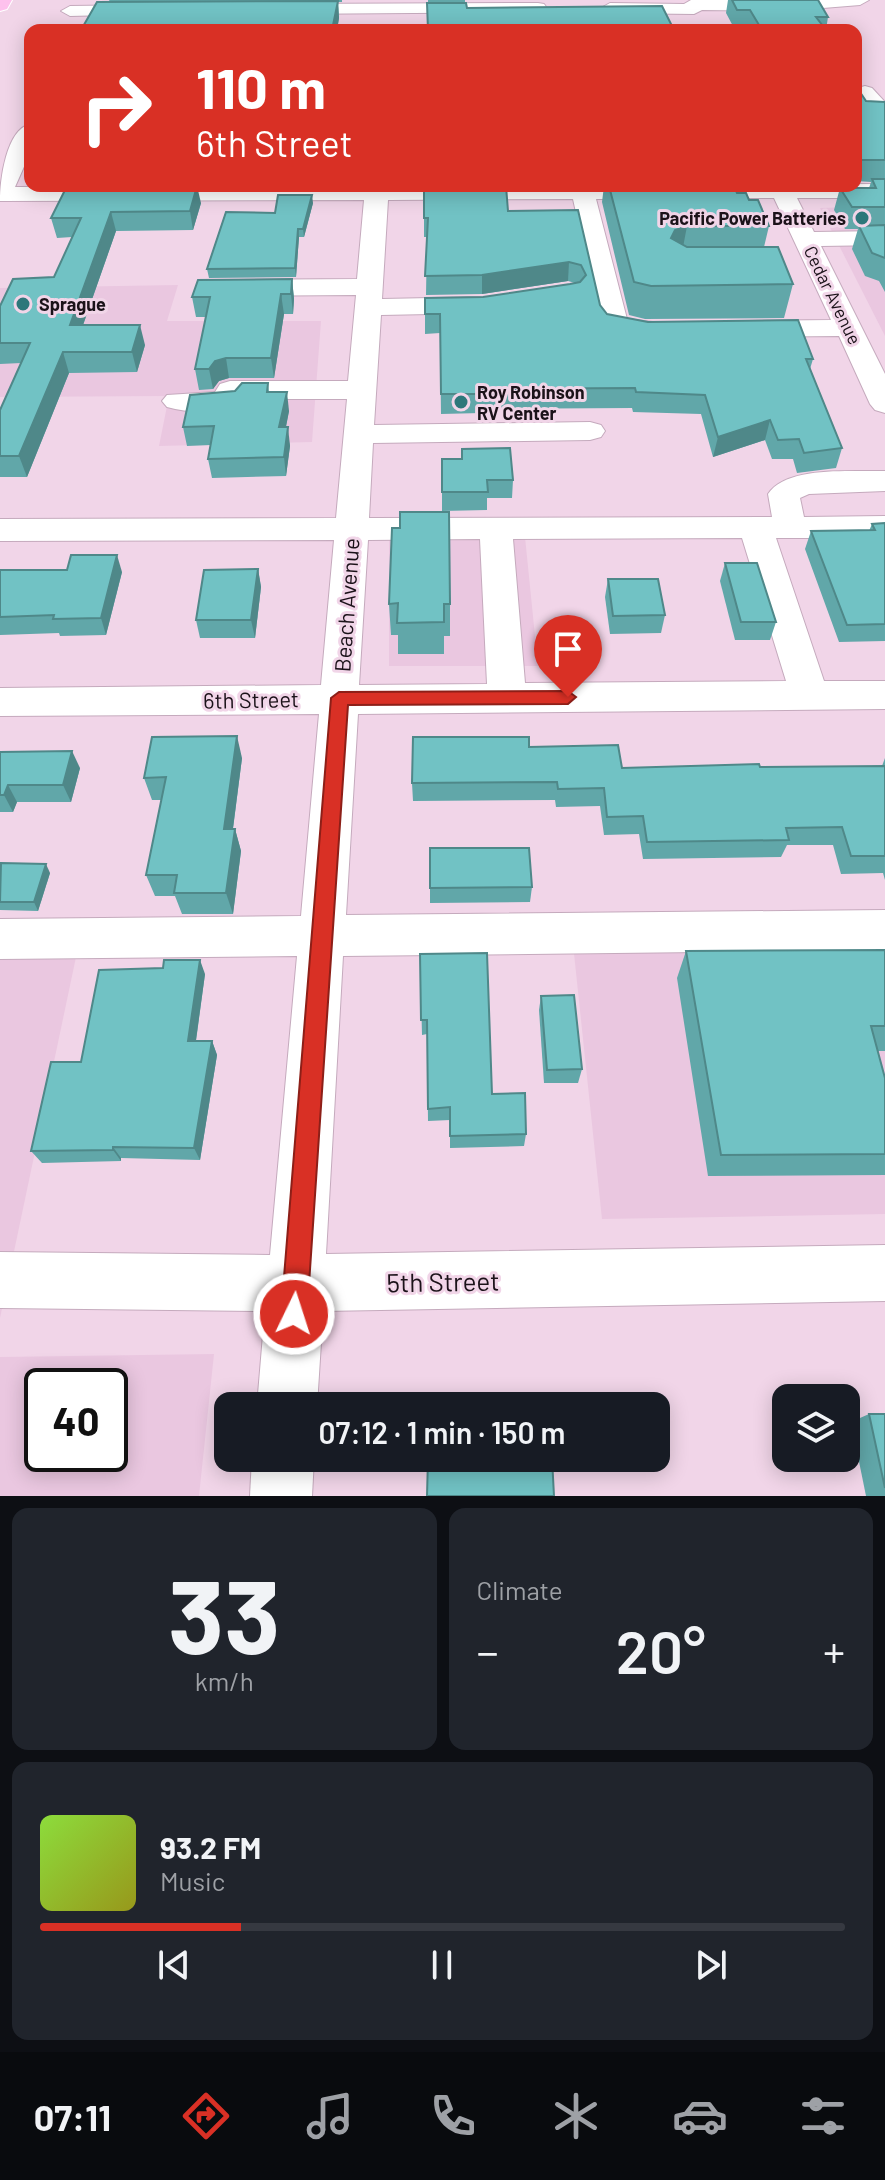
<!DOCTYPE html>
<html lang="en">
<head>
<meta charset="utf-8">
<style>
  body { margin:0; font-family:Barlow,sans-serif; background:#20242c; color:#f1f3f6; height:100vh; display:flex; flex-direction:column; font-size:30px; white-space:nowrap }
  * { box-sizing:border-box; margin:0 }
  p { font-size:26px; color:#9ea1a6 }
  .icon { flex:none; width:44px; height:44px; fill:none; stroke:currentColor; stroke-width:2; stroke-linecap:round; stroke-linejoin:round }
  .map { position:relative; height:1496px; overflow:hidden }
  .sheet { display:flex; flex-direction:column; gap:12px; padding:12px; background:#0d0f14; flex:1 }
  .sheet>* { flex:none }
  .guide { position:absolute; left:24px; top:24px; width:838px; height:168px; border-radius:16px; box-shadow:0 4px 20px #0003; background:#d93025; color:#fff; overflow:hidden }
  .buttons { position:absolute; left:772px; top:1384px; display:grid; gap:16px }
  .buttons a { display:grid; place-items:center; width:88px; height:88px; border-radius:16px; background:#171b24; box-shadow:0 4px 20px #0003; font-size:40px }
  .speed { position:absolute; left:24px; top:1368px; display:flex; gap:16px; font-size:40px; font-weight:700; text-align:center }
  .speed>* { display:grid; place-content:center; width:104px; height:104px; border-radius:50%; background:#171b24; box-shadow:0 4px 20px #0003; line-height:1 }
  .speed .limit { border:4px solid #111; border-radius:12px; background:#fff; color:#111 }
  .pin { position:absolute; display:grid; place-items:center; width:68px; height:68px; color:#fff; margin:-82px -34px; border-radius:50% 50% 50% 0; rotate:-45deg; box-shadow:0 0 8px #0007 }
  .pin .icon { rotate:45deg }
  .me { position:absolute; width:88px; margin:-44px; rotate:4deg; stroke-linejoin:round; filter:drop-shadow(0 0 6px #0008) }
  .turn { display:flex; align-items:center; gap:28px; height:168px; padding:0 40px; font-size:36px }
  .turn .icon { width:104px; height:104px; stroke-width:2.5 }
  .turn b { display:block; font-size:56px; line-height:68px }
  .big { font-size:60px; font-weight:600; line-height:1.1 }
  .sheet .tile { flex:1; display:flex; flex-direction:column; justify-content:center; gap:12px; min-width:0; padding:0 28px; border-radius:16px; background:#20242c }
  .sheet .dial { align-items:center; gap:0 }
  .dial b { font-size:104px; line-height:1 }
  .song { display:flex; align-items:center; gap:24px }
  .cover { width:96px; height:96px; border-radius:12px; background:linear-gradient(135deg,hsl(90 70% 55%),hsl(60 70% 35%)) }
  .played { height:8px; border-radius:4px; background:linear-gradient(90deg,#d93025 25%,#363941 25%) }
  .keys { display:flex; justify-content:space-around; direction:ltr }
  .heat { display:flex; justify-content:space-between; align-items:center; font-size:44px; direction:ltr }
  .sheet .tiles { flex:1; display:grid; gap:12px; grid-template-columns:1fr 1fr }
  .tile:last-child { grid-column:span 2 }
  .trip { position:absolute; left:214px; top:1392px; width:456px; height:80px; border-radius:16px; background:#171b24; box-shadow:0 4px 20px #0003; font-weight:600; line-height:80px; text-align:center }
  .tab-bar { display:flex; height:128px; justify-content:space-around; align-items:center; background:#090b0e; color:#9ea1a6 }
  .tab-bar .icon { width:56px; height:56px }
  .tab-bar .on { color:#d93025 }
  .tab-bar b { font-size:36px; color:#f1f3f6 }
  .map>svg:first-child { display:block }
</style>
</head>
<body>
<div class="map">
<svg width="885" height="1496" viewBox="0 0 885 1496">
  <rect width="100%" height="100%" fill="#f1d5e8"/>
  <g fill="#eac7e0" fill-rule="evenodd">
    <polygon points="885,206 885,336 820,208"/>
    <polygon points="178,285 167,321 321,321 312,442 159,446 169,396 0,397 0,288"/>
    <polygon points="525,537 538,666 389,666 389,538"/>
    <polygon points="885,941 885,1214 602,1219 573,944"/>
    <polygon points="76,957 0,1318 0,958"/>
    <path d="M214,1354L199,1496H0V1357ZM42,1386H110V1454H42Z"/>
  </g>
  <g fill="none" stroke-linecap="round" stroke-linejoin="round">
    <g stroke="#c5aabd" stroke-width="2">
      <g id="minor">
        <polygon points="691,0 869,0 860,5 786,11 702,10 694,14 610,13 601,8 610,3 684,4"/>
        <polygon points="538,3 544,4 547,8 544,12 286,14 277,9 286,4"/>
        <polygon points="146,5 152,6 155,10 152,14 70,16 61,11 70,6"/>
        <polygon points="865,86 872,88 885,102 885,120 878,118 856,93 858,88"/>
        <path d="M30,124V153L15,187L885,184V198H797L814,232L885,231V245L821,246L885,374V413L875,410L870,404L839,336L748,337L738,335L734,329L738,323L748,321L831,320L774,198L596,199L627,319L670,324L674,330L670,336C651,340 614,341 601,324L573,199L388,200L382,299L480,297L489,299L493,305L489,311L480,313L381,315L374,425L590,422L601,425L605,431L601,437L590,440L373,443L369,518L772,517L768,494C787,465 853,472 885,471V491L809,494L800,498L804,517L885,516V538H776L824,681H885V709L358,714L346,915L885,910V950L343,956L326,1254L885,1245V1301L323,1311L317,1406H257L265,1311L0,1308V1252L270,1255L297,956L0,959V919L301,916L319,714L0,716V688L321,685L334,540L0,541V519L336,518L347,399H243L238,407C217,413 188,413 167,407L162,401L167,395L215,392L220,384L230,381H348L356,295L238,296L229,294L225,288L229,282L238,280L357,279L364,200L0,201C0,180 6,130 30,124ZM742,538L786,681L525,683L513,539ZM480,539L487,684L359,685L368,540Z"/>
        <polygon points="252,1458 314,1458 312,1496 250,1496"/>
      </g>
    </g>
    <g stroke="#fff" stroke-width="2">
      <polygon id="highway" points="0,0 12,0 7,9 0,11"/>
    </g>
    <use href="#minor" fill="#fff" fill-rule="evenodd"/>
    <use href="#highway" fill="#fec1ed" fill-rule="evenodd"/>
  </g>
  <g fill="#61a7a9">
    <polygon points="109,0 342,0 342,2 338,2 339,18 337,30 81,30 110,2"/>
    <rect x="428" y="0" width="37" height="2"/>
    <polygon points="728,0 818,0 828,17 826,30 747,30 746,28 734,28 726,13"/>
    <polygon points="856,86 866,101 885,102 885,292 879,281 865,276 852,249 858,229 845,229 834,210 840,188 869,188 871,182 856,181"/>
    <polygon points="67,186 201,203 193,230 116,231 83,325 145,345 137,372 69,373 27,477 0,477 0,410 21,363 0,364 0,306 54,277 72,237 57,238 51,218"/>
    <polygon points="424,186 508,211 578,210 600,305 607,314 813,359 810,369 842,448 836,468 797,473 793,459 772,459 765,440 713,457 701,414 633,412 632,408 482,409 481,413 441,414 440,333 425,334 425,298 483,297 575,283 568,281 482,294 426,295 427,237 424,237"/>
    <polygon points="604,186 734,186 737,193 749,200 769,226 764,247 793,284 784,318 645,319 629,315 602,202"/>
    <polygon points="313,203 304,237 299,237 296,277 209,278 207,269 275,213"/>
    <polygon points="292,279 294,299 293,314 284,314 274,378 229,378 219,381 213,389 199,390 195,369 206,317 196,317 192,297"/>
    <polygon points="268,383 269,392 289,411 286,427 290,446 286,476 212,478 208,459 211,445 187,446 183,427 235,391"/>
    <polygon points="442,459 513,480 512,498 487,498 487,510 442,511"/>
    <polygon points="885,523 885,641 839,642 805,549 811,531 869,531 872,524"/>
    <polygon points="400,528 450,604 450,636 444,636 444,654 398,654 398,635 391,635 389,604"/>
    <polygon points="725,563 776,622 770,640 735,640 720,581"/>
    <polygon points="258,569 261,587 255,638 200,638 196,620"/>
    <polygon points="0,570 122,572 106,635 60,636 59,633 0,635"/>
    <polygon points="608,579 665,615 661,633 610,634 605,597"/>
    <polygon points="529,747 622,768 882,766 885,758 885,880 883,873 841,874 833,845 787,845 781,857 643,859 639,834 604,835 600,806 556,807 555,800 413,801 412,783"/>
    <polygon points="0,752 80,768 71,802 17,802 13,812 0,812"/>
    <polygon points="242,758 233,829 235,829 241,851 233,914 182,914 175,896 155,896 146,875 161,800 152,800 144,778"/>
    <polygon points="430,848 532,887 530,902 430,903"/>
    <polygon points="0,865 50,873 38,911 0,910"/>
    <polygon points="885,950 885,1051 878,1051 885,1078 885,1175 708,1176 677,978 686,951"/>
    <polygon points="420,954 492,1094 526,1134 524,1146 450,1148 450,1120 428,1121 427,1034 422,1035"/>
    <polygon points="205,974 196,1041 212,1041 217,1055 200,1160 121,1158 121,1161 42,1163 31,1151 81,1062"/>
    <polygon points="541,996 582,1069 578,1083 544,1083 539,1010"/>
    <polygon points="869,1414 885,1414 885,1496 866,1496 851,1422"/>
  </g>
  <g fill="#4f8889">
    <polygon points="338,1 339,18 337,30 332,30"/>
    <polygon points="197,186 201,203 193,230 190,211"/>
    <polygon points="312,195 313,203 304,237 303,229"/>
    <polygon points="111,212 116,231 76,345 70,325"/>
    <polygon points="687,226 681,258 671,238 675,230"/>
    <polygon points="298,229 299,237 296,277 295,268"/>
    <polygon points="569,262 568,281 482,294 482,275"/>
    <polygon points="292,279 294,299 293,314 291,294"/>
    <polygon points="281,294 284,314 274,378 271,358"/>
    <polygon points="140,325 145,345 137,372 132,352"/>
    <polygon points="63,352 69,373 27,477 19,456"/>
    <polygon points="226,358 229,378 219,381 213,389 209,369 215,361"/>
    <polygon points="287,392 289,411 282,446 279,427"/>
    <polygon points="770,420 765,440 713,457 718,437"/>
    <polygon points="288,427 290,446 286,476 284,457"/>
    <polygon points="117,555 122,572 106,635 101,618"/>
    <polygon points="258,569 261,587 255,638 251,620"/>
    <polygon points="237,736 242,758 230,851 224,829"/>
    <polygon points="72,751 80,768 71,802 63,785"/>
    <polygon points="8,785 17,802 13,812 4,795"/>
    <polygon points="235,829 241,851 233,914 226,893"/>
    <polygon points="46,864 50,873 38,911 34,902"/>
    <polygon points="200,960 205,974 194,1054 188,1041"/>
    <polygon points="212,1041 217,1055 200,1160 194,1148"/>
    <polygon points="113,1147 121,1158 121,1161 113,1150"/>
  </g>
  <g fill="#71c2c4" stroke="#4f8889" stroke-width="2">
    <polygon points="732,0 818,0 828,17 816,17 826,30 762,30 750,10 737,10"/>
    <polygon points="338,1 332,30 81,30 97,2"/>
    <polygon points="427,3 466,3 467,8 662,6 674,30 428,30"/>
    <polygon points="856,86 866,101 885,102 885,160 860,160 856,152 856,145 860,145 856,139"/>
    <polygon points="872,179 885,179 885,207 852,207 840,188 876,188"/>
    <polygon points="67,186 197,186 190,211 111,212 70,325 140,325 132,352 63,352 19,456 0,456 0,410 30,343 0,343 0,306 13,279 54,277 81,218 51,218"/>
    <polygon points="424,186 506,186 508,211 578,210 600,305 607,314 648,322 798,320 813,359 806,359 842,448 804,453 799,439 778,440 770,420 718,437 705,395 636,392 635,388 482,389 482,394 441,394 440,314 425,314 425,298 483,297 570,284 580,282 586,275 581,265 569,262 482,275 425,276 428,218 424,218"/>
    <polygon points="609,186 734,186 737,193 746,193 749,200 758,200 769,226 687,226 675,230 671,238 687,247 778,247 793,284 651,286 634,282"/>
    <polygon points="278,195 312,195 303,229 298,229 295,268 207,269 226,212 275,213"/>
    <polygon points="885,225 885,258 872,253 859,226"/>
    <polygon points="292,279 291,294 281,294 271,358 226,358 215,361 209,369 195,369 210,297 192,297 198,280"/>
    <polygon points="242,383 268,383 267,392 287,392 279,427 288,427 284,457 208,459 214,426 183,427 190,395 235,391"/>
    <polygon points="510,448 513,480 487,480 488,492 442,492 442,459 462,459 462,449"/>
    <polygon points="400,512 449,512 450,604 444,604 444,622 397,623 398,603 389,604 392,528 400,528"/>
    <polygon points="885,523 885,624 847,625 811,531 875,530 872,524"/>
    <polygon points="71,555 117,555 101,618 53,619 54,615 0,617 0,570 67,570"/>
    <polygon points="725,563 757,563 776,622 741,622"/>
    <polygon points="258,569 251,620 196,620 204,570"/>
    <polygon points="608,579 658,579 665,615 613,616"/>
    <polygon points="237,736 224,829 235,829 226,893 174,893 177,875 146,875 166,777 144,778 152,737"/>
    <polygon points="413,737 529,737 529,747 618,745 622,768 759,764 760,767 885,766 885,856 851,856 842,827 786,828 789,840 647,842 643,816 607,817 604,788 558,789 557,782 412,783"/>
    <polygon points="72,751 63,785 8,785 4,795 0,795 0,752"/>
    <polygon points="430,848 529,848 532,887 430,888"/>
    <polygon points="1,863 46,864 34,902 0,902"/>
    <polygon points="885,950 885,1026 871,1026 885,1078 885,1154 721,1155 686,951"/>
    <polygon points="487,953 492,1094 525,1093 526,1134 450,1136 450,1107 428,1109 427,1020 421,1020 420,954"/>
    <polygon points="164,960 200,960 188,1041 212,1041 194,1148 113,1147 113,1150 31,1151 51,1062 81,1062 99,970 163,968"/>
    <polygon points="574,995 582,1069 547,1070 541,996"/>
    <polygon points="869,1414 885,1414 885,1488"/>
    <polygon points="428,1458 552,1458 554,1496 427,1496"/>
  </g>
  <polygon fill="#d93025" stroke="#8d1f18" stroke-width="2" points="568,691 576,697 568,704 348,705 307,1314 303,1323 294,1327 285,1323 281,1314 331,698 339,692"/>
  <g fill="#2d777a" stroke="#f1d5e8" stroke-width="3">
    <circle cx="862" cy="218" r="8"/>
    <circle cx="23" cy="304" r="8"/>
    <circle cx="461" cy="402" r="8"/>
  </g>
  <g text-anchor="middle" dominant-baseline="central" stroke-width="6" stroke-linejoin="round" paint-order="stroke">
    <g font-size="18" font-weight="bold" fill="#1b1219" stroke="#f1d5e8" text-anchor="start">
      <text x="846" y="218" text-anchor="end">Pacific Power Batteries</text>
      <text x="39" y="304">Sprague</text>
      <text x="477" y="392">Roy Robinson<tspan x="477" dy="21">RV Center</tspan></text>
    </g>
    <g font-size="18" fill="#1b1219" stroke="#f1d5e8">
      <text transform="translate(833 295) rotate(64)">Cedar Avenue</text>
    </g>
    <g font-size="22" fill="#1b1219" stroke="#f1d5e8">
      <text transform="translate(346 605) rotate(-86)">Beach Avenue</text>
      <text transform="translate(251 699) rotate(-1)">6th Street</text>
    </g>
    <g font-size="26" fill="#1b1219" stroke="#f1d5e8">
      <text transform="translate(443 1281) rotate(-1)">5th Street</text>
    </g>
  </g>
</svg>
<div class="buttons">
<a><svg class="icon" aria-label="layers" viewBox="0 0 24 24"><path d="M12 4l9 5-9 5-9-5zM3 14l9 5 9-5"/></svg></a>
</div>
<div class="speed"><div class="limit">40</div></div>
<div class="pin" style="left:568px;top:697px;background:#d93025"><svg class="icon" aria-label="arrive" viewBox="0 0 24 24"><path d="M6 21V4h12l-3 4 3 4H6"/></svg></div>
<svg class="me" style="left:294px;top:1314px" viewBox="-20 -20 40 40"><circle r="17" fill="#d93025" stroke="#fff" stroke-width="3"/><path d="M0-11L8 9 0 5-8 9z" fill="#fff"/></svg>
<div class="trip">07:12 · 1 min · 150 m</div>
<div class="guide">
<div class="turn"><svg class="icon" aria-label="right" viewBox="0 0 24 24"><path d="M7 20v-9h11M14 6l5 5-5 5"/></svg><div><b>110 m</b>6th Street</div></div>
</div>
</div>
<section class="sheet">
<div class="tiles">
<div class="tile dial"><b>33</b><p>km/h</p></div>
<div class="tile"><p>Climate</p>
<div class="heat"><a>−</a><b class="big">20°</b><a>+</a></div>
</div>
<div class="tile">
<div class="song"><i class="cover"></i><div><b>93.2 FM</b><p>Music</p></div></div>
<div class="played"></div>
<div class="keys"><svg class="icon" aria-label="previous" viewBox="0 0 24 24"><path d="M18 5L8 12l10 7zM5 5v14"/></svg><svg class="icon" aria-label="pause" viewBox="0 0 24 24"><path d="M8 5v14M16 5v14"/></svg><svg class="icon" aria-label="next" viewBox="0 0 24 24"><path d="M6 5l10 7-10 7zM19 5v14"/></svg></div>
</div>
</div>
</section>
<nav class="tab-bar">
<b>07:11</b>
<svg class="icon on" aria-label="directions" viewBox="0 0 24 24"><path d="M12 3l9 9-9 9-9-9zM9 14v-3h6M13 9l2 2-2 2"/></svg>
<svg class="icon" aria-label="music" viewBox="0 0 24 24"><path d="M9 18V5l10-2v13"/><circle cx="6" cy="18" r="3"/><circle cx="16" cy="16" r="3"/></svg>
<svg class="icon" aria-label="phone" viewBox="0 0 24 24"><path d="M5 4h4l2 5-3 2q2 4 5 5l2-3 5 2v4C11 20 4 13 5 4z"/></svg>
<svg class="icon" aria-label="climate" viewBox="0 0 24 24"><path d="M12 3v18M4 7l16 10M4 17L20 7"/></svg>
<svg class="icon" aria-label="car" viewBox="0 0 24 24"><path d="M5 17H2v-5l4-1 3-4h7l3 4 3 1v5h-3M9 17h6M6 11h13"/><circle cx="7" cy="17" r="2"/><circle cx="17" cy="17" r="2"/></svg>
<svg class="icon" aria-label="filters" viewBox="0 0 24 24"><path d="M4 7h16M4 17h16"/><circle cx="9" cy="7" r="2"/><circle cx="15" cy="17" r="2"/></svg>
</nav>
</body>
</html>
